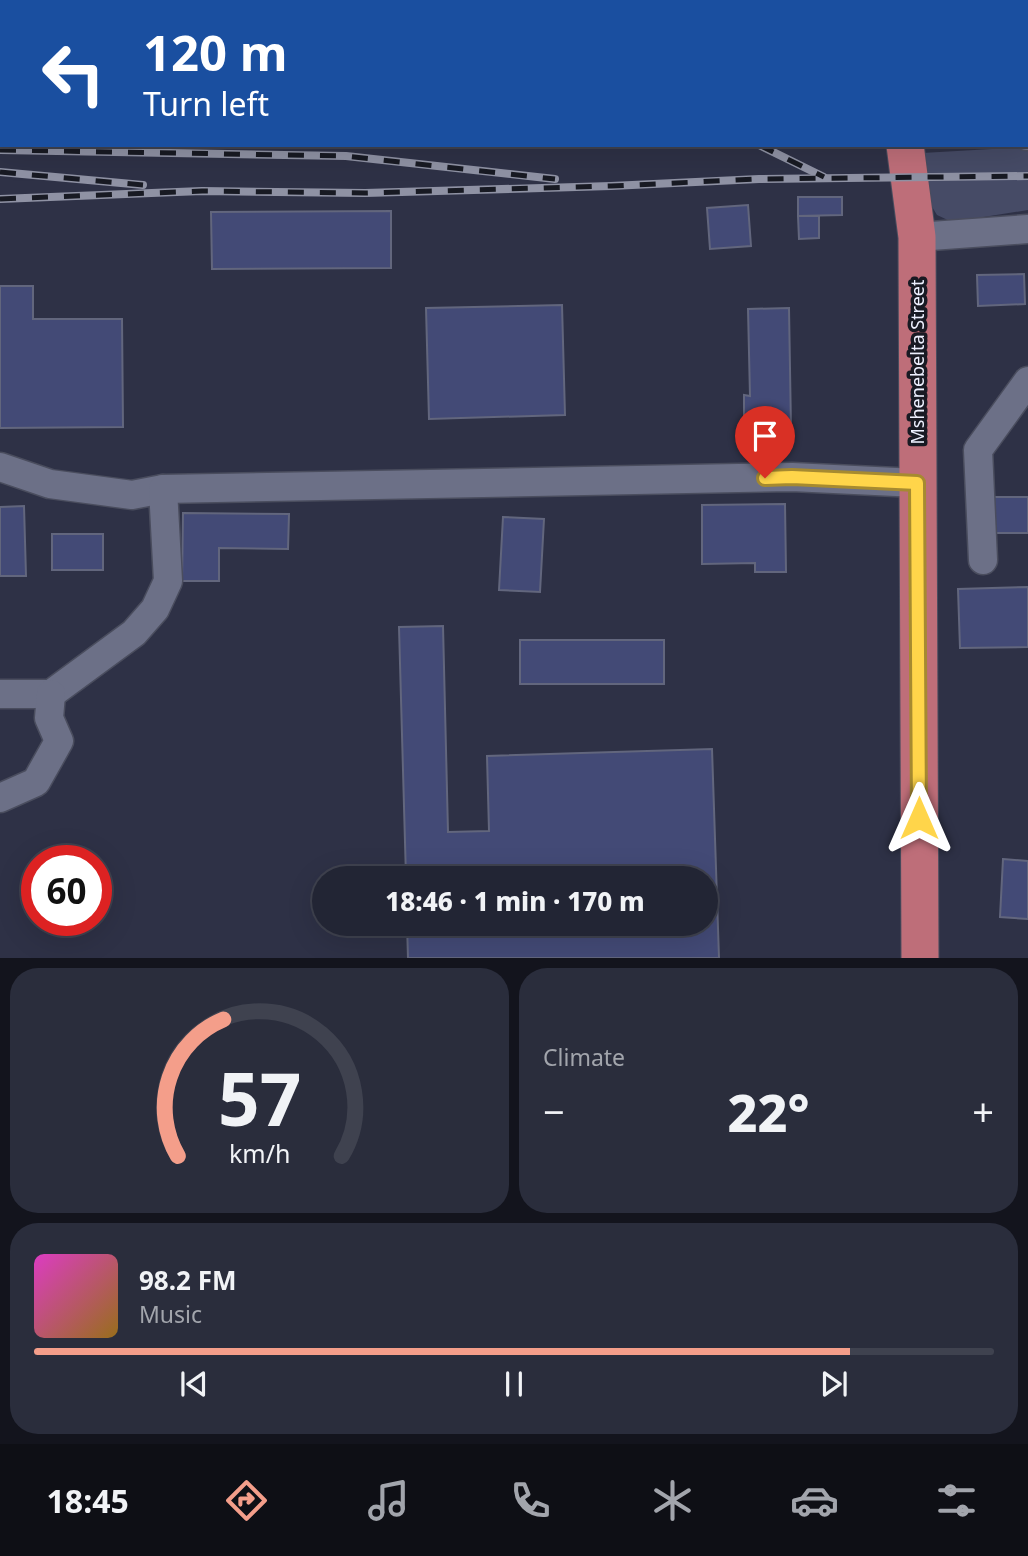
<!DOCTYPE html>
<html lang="en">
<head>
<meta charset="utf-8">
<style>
  body { margin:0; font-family:"Noto Sans",sans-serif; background:#2a2d3c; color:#f1f3f6; height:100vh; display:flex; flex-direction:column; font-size:26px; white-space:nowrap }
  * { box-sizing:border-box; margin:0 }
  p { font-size:23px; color:#a2a5ac }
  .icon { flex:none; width:38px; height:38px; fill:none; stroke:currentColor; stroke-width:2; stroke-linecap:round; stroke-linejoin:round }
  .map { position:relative; height:958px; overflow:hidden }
  .panel { display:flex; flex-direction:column; gap:10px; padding:10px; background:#13141d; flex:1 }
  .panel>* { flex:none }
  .guide { position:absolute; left:0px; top:0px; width:1029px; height:147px; box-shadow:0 7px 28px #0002,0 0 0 2px #3f424f; background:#1a4fa0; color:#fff; overflow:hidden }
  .speed { position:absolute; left:21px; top:845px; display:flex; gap:14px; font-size:35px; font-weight:700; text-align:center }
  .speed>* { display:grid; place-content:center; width:91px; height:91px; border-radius:50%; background:#222534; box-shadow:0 7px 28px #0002,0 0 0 2px #3f424f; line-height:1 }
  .speed .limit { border:10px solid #d22; background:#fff; color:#111 }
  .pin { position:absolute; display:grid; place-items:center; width:60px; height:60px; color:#fff; margin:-72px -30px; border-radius:50% 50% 50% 0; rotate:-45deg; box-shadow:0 0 7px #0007 }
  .pin .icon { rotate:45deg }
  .me { position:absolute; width:77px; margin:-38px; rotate:0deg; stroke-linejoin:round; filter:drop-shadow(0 0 5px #0008) }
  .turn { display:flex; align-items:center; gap:24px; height:147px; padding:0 28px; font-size:32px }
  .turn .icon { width:91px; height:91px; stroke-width:2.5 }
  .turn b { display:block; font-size:49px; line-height:60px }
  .big { font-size:52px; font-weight:800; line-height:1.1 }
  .panel .widget { flex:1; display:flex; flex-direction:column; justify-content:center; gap:10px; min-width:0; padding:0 24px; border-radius:28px; background:#2a2d3c }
  .panel .dial { align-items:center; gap:0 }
  .dial svg { height:182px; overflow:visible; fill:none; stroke:#3f424f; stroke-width:7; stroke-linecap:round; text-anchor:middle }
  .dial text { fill:#f1f3f6; stroke:none }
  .song { display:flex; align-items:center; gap:21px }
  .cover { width:84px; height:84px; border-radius:10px; background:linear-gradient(135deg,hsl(310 70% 55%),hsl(40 70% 35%)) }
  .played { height:7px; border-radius:4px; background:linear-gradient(90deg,#f49e8a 85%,#3f424f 85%) }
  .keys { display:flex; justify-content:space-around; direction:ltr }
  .heat { display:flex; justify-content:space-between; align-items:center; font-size:38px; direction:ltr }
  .panel .tiles { flex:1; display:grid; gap:10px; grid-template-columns:1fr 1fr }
  .widget:last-child { grid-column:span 2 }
  .trip { position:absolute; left:312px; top:866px; width:406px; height:70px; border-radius:35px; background:#222534; box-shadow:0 7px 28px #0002,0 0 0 2px #3f424f; font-weight:800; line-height:70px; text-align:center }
  .tab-bar { display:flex; height:112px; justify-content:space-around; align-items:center; background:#0e0f15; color:#a2a5ac }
  .tab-bar .icon { width:49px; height:49px }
  .tab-bar .current { color:#f49e8a }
  .tab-bar b { font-size:32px; color:#f1f3f6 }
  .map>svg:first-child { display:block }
</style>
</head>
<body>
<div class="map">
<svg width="1028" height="958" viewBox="0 0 1028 958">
  <rect width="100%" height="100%" fill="#2e3146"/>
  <polygon fill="#464b66" points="1028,147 1028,210 952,222 937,215 928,200 922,153"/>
  <g fill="#434a76" stroke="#62667d" stroke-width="2">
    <polygon points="798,197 842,197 842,215 798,216"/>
    <polygon points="748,205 751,246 710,249 707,208"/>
    <polygon points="391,211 391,268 212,269 211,212"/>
    <polygon points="798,216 819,216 819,238 799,239"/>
    <polygon points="1024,274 1025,304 978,306 977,275"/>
    <polygon points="0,286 33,286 33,319 122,319 123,427 0,428"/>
    <polygon points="562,305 565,415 429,419 426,308"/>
    <polygon points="789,308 791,429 744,430 744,395 750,396 748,309"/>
    <rect x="987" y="497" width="41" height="36"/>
    <polygon points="785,504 786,572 755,572 755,563 702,564 702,505"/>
    <polygon points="24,506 26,576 0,576 0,507"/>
    <polygon points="183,513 289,514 288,549 219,548 219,581 182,581"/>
    <polygon points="503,517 544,519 540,592 499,590"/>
    <rect x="52" y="534" width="51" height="36"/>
    <polygon points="1028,587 1028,647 960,648 958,589"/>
    <polygon points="443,626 448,832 489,831 487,756 712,749 719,958 408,958 407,924 705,924 705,878 406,878 399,627"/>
    <rect x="520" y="640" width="144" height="44"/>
    <polygon points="1003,859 1028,861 1028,919 1000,917"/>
  </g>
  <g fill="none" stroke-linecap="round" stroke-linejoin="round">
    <g stroke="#4a4d5e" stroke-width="31">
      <g id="minor">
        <polyline points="206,0 206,2"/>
        <polyline points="592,0 593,2"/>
        <polyline points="0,39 2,39"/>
        <polyline points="1027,136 1028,136"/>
        <polyline points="917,237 1028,229"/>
        <polyline points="0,467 50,484 132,495 163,489"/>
        <polyline points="983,560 978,450 1028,381"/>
        <polyline points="0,694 51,694 134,633 155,609 168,581 163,489 792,477 917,483"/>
        <polyline points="0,798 36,782 59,741 49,718 51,694"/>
      </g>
    </g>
    <g stroke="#4a4d5e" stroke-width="39">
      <g id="major">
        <polyline points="845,0 846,2"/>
        <polyline points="905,145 917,237 920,958"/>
      </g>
    </g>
    <use href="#minor" stroke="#6c7087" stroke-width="28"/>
    <use href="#major" stroke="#be6e79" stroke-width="37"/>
    <g stroke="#8f92a4" stroke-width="8">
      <g id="rail">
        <polyline points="457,0 460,2"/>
        <polyline points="759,145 824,177"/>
        <polyline points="0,150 346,156 555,179"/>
        <polyline points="0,172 143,185"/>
        <polyline points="0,199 202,191 365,193 611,186 759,179 1028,176"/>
      </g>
    </g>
    <use href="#rail" stroke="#181a23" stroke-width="5" stroke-dasharray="16" stroke-linecap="butt"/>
  </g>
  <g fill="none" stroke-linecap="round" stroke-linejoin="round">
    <g stroke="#a68a30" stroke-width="18">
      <polyline id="route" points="765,478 792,477 917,483 919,818"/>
    </g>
    <use href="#route" stroke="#ffd54a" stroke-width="12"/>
  </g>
  <g text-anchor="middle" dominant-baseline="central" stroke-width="7" stroke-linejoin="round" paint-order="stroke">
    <g font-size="18" fill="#eef1ff" stroke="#181a23">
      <text transform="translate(917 362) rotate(-90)">Mshenebelta Street</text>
    </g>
  </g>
</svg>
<div class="speed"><div class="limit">60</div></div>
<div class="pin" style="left:765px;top:478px;background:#d93025"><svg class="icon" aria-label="arrive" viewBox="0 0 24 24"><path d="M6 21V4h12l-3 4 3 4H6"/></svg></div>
<svg class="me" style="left:919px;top:818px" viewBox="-20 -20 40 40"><path d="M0-17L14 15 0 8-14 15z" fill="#ffd54a" stroke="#fff" stroke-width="4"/></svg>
<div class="trip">18:46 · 1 min · 170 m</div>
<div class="guide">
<div class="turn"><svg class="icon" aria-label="left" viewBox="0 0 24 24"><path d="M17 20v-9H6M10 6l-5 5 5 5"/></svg><div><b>120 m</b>Turn left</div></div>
</div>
</div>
<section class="panel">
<div class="tiles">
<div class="widget dial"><svg viewBox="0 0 100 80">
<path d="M14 69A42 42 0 1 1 86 69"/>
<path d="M14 69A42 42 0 0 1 34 9" stroke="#f49e8a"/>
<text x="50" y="56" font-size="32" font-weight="700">57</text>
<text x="50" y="72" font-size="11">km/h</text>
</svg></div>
<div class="widget"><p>Climate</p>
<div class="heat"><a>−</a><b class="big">22°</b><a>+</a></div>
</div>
<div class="widget">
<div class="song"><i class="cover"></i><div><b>98.2 FM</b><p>Music</p></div></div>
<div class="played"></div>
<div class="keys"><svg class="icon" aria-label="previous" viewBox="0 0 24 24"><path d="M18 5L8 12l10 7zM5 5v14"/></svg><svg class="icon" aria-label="pause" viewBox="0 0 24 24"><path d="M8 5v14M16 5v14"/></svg><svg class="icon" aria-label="next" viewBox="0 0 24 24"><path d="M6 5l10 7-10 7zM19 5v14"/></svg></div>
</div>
</div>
</section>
<nav class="tab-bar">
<b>18:45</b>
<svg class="icon current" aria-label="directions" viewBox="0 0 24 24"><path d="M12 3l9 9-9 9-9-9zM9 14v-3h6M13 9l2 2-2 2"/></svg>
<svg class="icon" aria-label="music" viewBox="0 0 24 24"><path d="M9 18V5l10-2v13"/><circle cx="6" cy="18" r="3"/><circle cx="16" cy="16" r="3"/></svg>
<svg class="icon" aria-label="phone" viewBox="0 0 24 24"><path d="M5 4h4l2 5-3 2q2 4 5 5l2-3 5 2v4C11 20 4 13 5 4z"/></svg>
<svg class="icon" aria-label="climate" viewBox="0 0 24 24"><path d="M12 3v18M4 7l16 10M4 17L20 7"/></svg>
<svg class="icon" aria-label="car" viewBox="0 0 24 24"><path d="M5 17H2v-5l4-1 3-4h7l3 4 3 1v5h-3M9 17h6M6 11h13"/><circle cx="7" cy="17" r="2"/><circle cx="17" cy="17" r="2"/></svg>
<svg class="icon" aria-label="filters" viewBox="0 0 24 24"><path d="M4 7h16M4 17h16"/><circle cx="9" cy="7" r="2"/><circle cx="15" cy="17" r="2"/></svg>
</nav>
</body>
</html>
